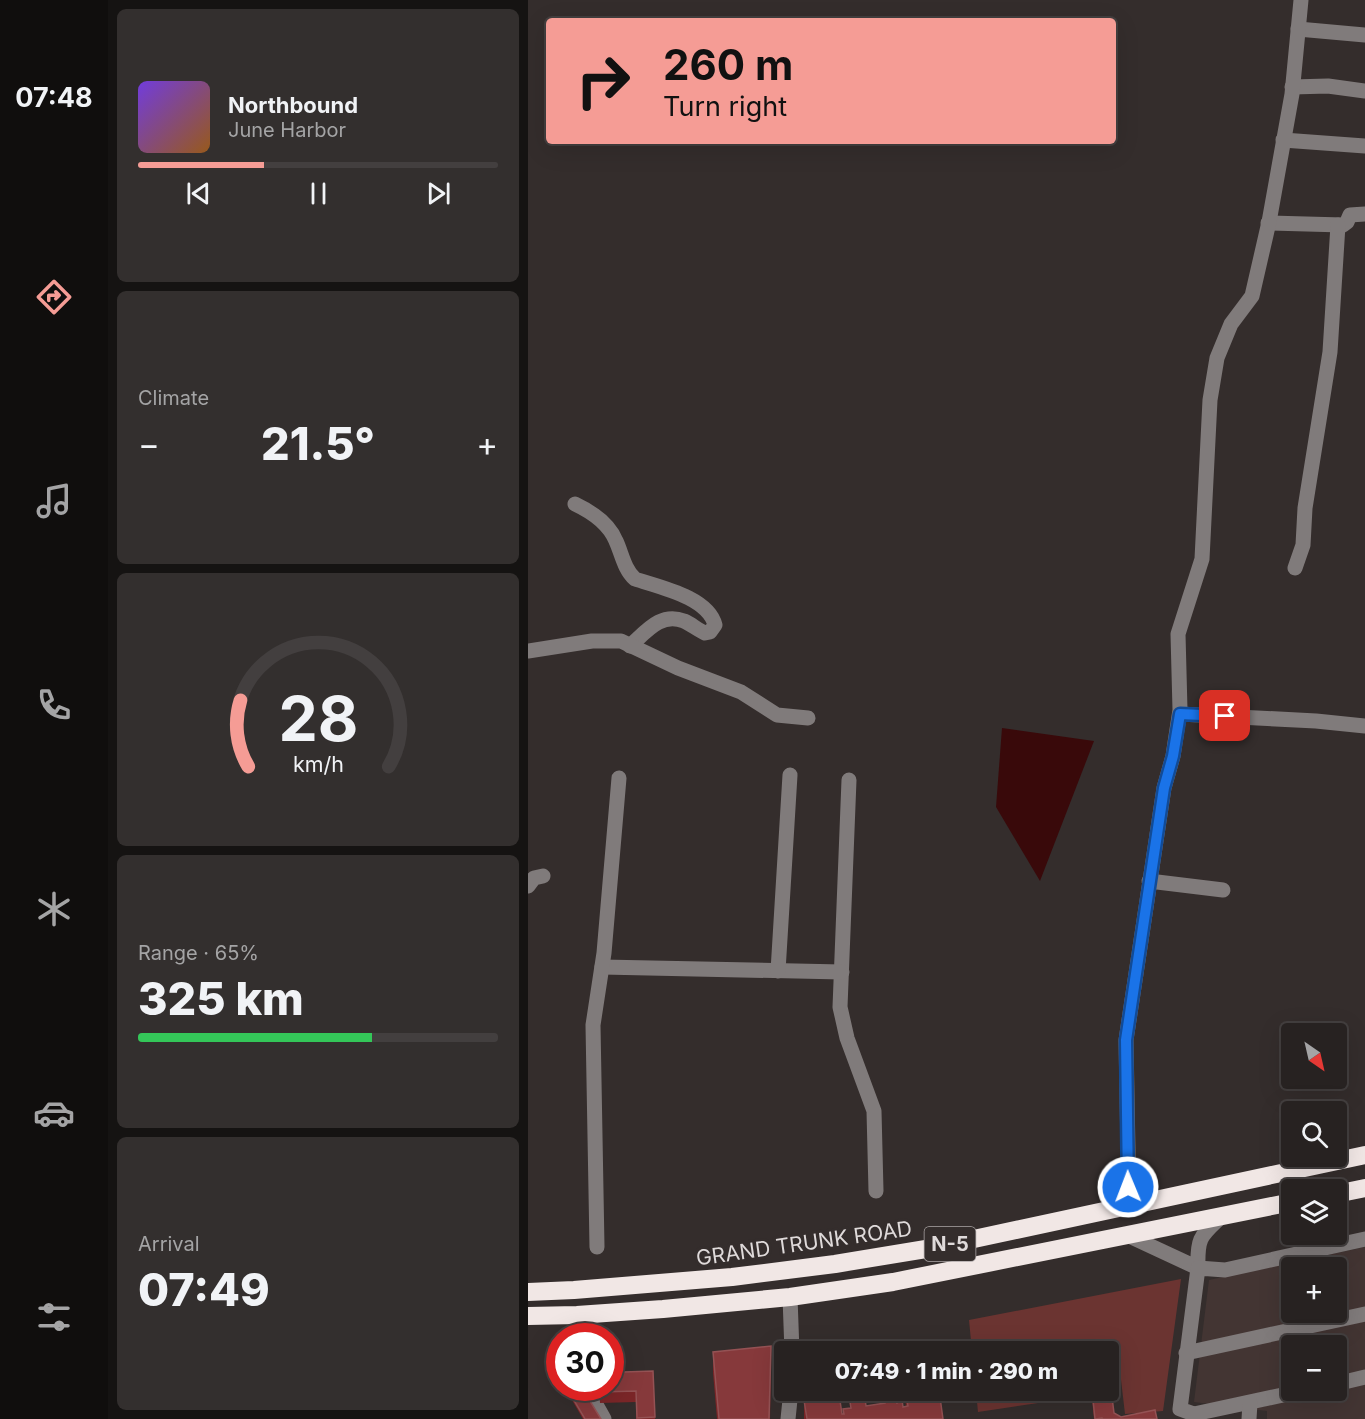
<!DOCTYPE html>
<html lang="en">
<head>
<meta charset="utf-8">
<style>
  body { margin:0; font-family:Inter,sans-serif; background:#332f2e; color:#f1f3f6; height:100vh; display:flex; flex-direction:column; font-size:22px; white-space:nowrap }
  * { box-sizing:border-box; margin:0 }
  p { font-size:20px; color:#a4a4a5 }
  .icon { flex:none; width:33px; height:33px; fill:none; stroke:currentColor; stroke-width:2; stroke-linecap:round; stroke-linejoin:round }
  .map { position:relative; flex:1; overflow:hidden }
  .sheet { display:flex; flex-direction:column; gap:9px; padding:9px; background:#151312; width:420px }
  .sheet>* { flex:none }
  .hud { position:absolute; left:18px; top:18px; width:570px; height:126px; border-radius:6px; box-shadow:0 6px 24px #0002,0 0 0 2px #433f3f; background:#f59c95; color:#111; overflow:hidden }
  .needle { width:39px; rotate:146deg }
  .tools { position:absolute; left:753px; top:1023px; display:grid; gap:12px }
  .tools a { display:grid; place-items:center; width:66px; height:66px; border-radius:6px; background:#272221; box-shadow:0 6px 24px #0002,0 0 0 2px #433f3f; font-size:30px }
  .speed { position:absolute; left:18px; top:1323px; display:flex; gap:12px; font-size:30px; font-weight:700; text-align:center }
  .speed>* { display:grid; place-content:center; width:78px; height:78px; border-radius:50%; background:#272221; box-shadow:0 6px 24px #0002,0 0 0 2px #433f3f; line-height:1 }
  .speed .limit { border:9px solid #d22; background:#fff; color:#111 }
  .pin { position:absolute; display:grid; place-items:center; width:51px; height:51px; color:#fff; margin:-26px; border-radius:12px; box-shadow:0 3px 9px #0006 }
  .me { position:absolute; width:66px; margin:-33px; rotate:359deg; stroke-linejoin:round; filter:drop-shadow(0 0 4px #0008) }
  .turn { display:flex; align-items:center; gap:21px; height:126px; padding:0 18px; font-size:27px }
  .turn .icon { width:78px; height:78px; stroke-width:2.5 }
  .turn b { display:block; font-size:42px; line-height:51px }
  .big { font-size:45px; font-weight:800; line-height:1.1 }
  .sheet .card { flex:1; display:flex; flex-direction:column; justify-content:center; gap:9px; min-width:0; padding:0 21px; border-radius:9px; background:#332f2e }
  .sheet .dial { align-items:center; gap:0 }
  .dial svg { height:156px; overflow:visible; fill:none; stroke:#433f3f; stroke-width:7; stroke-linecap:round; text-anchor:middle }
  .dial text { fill:#f1f3f6; stroke:none }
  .song { display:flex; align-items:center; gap:18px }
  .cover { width:72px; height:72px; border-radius:9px; background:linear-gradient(135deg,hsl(260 70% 55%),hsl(30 70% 35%)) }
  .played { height:6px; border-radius:3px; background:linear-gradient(90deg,#f59c95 35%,#433f3f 35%) }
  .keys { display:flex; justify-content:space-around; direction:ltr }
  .heat { display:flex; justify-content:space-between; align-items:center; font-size:33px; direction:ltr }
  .charge { height:9px; border-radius:4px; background:linear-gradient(90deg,#34c759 65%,#433f3f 0) }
  .trip { position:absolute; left:246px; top:1341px; width:345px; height:60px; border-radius:6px; background:#272221; box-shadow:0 6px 24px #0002,0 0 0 2px #433f3f; font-weight:800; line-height:60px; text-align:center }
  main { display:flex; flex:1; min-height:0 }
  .tab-bar { display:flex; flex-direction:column; width:108px; justify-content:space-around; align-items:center; background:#100e0d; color:#a4a4a5 }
  .tab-bar .icon { width:42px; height:42px }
  .tab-bar .selected { color:#f59c95 }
  .tab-bar b { font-size:27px; color:#f1f3f6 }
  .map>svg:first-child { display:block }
</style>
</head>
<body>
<main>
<nav class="tab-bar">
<b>07:48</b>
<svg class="icon selected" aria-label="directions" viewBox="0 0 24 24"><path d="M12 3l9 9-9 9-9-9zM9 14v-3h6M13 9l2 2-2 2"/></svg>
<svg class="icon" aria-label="music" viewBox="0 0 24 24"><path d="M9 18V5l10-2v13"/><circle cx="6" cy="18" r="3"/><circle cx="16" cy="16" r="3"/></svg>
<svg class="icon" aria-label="phone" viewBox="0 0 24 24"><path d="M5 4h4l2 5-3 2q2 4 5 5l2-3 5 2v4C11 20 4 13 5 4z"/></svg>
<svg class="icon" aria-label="climate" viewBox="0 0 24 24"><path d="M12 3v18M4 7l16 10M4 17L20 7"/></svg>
<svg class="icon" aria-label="car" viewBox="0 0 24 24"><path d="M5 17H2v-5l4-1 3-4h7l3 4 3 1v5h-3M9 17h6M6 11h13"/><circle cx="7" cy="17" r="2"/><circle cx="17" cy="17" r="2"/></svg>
<svg class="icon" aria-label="filters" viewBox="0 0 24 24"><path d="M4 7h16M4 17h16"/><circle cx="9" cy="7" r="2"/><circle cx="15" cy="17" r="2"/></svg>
</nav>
<section class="sheet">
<div class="card">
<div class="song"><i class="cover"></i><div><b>Northbound</b><p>June Harbor</p></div></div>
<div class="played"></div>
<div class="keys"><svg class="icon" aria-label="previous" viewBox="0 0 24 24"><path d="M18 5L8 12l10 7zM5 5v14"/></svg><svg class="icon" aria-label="pause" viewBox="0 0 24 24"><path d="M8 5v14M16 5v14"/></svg><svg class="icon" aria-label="next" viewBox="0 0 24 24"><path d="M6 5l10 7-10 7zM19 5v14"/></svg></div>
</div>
<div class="card"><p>Climate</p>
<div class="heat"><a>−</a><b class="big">21.5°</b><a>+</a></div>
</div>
<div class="card dial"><svg viewBox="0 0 100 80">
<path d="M14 69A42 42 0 1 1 86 69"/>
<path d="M14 69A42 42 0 0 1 10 35" stroke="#f59c95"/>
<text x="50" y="56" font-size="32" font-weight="700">28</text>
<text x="50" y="72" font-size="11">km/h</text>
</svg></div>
<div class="card"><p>Range · 65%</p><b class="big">325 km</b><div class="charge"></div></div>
<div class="card"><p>Arrival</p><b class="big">07:49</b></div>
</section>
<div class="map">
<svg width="837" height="1419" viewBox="0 0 837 1419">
  <rect width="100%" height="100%" fill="#342d2c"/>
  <path fill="#433533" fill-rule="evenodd" d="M837,1247V1419H739V1411L666,1402L681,1280ZM764,1268H808V1312H764ZM764,1346H808V1390H764Z"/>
  <g fill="#6b3431">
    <polygon points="653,1279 635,1411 597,1414 592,1371 581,1374 580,1352 559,1351 556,1340 503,1351 444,1351 441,1320"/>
    <polygon points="448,1391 508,1391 510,1403 450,1412"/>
  </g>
  <polygon fill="#39090a" points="474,728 566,741 512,881 468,807"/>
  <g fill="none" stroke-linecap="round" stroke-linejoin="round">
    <g stroke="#807b7b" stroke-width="15">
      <polyline points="770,29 837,35"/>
      <polyline points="764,87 800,86 837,91"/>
      <polyline points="755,140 837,146"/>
      <polyline points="740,223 815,225 819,222 822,215 837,214"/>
      <path d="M47,504C64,512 81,524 88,541C94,554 96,569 107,579C131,587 180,597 187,625L182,632L177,633C170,630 163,624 156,621C132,612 118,632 102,646"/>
      <polyline points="767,568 775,545 777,508 802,352 810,225"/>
      <polyline points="0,651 64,641 93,641 150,668 213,692 249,715 280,718"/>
      <polyline points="652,714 788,721 837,726"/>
      <polyline points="321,780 312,1007 319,1038 346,1111 348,1191"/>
      <polyline points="621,881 695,890"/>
      <polyline points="0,886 6,878 15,876"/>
      <polyline points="74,967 314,972"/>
      <polyline points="250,971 262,775"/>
      <polyline points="601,1207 598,1040 636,788 645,756 652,710 650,634 674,559 682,400 689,358 703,324 724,296 741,222 764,94 773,0"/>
      <path d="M599,1235L670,1268C669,1236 673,1236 695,1215"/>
      <polyline points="69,1247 65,1025 76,953 91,778"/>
      <polyline points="262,1297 264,1352"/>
      <polyline points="658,1353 837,1314"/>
      <polyline points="808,1384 837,1377"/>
      <polyline points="778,1390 666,1414 652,1409 670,1268 697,1270 837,1239"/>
      <polyline points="62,1394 76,1419"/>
      <polyline points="260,1419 263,1390"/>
      <polyline points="721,1419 722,1403"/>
    </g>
    <g stroke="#f1e7e5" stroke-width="18">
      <polyline points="808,1194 837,1188"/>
      <polyline points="0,1292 46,1290 204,1277 307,1264 404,1248 837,1155"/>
      <polyline points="0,1316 49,1315 135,1309 262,1297 365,1282 764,1202"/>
    </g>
  </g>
  <g fill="#7b2628">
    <polygon points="185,1352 243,1367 242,1419 189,1419 185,1373"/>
    <polygon points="125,1371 127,1419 108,1419 108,1402 72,1403 71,1388 96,1372"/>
    <polygon points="376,1390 411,1390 415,1419 276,1419 276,1400 314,1414 315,1414 315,1409 322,1408 322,1402 338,1406 356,1403 356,1396 375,1407 378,1406"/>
    <polygon points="513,1390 544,1390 544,1396 515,1402"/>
    <polygon points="563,1390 580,1390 586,1413 593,1417 629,1419 566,1419"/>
    <polygon points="41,1392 73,1419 55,1419 41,1395"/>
  </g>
  <g fill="#86393b" stroke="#945254" stroke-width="1.5">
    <polygon points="536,1345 537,1352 512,1352 511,1349"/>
    <polygon points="243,1346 241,1419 191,1419 185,1352"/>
    <polygon points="82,1368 96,1368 96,1372 125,1371 127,1417 109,1418 108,1391 72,1392 72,1388 82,1388"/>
    <polygon points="582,1381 586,1413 593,1417 627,1410 629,1419 575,1419 574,1418 567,1419 564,1390 580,1390 580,1382"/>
    <polygon points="49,1388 54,1388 73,1419 57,1419 41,1392"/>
    <polygon points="377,1390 411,1390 415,1419 279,1419 276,1400 311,1394 314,1414 316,1414 315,1409 323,1408 322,1402 337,1399 338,1406 357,1403 356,1396 368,1394 369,1403 374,1400 375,1407 380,1406"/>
  </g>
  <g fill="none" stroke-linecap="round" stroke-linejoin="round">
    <g stroke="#114b97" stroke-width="15">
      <polyline id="route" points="600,1187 598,1040 636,788 645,756 652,714 697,716"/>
    </g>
    <use href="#route" stroke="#1a73e8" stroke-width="10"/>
  </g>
  <g text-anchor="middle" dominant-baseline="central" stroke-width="6" stroke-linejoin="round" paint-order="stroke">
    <rect fill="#342d2c" stroke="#aca6a6" stroke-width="1.5" x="396.5" y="1227" width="51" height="34" rx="4.5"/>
    <g font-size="20" font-weight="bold" fill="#dfdada">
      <text x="422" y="1244">N-5</text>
    </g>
    <g font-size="21" fill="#dfdada" stroke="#342d2c">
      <text transform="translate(276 1243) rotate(-8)">GRAND TRUNK ROAD</text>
    </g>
  </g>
</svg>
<div class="tools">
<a><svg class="needle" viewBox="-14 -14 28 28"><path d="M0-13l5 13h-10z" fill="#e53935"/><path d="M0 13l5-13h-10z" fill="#a4a4a5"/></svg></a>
<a><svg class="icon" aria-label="search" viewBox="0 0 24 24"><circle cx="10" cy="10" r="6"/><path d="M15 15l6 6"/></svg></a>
<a><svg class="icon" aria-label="layers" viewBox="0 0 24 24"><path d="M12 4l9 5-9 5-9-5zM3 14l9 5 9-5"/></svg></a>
<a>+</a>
<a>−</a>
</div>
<div class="speed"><div class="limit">30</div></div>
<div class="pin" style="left:697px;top:716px;background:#d93025"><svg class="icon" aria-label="arrive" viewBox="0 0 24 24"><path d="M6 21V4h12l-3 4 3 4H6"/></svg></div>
<svg class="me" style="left:600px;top:1187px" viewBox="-20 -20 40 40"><circle r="17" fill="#1a73e8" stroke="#fff" stroke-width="3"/><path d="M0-11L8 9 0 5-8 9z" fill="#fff"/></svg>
<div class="trip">07:49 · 1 min · 290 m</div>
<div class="hud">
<div class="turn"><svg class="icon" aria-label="right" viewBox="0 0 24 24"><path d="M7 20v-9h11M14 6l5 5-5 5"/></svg><div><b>260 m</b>Turn right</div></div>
</div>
</div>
</main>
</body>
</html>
